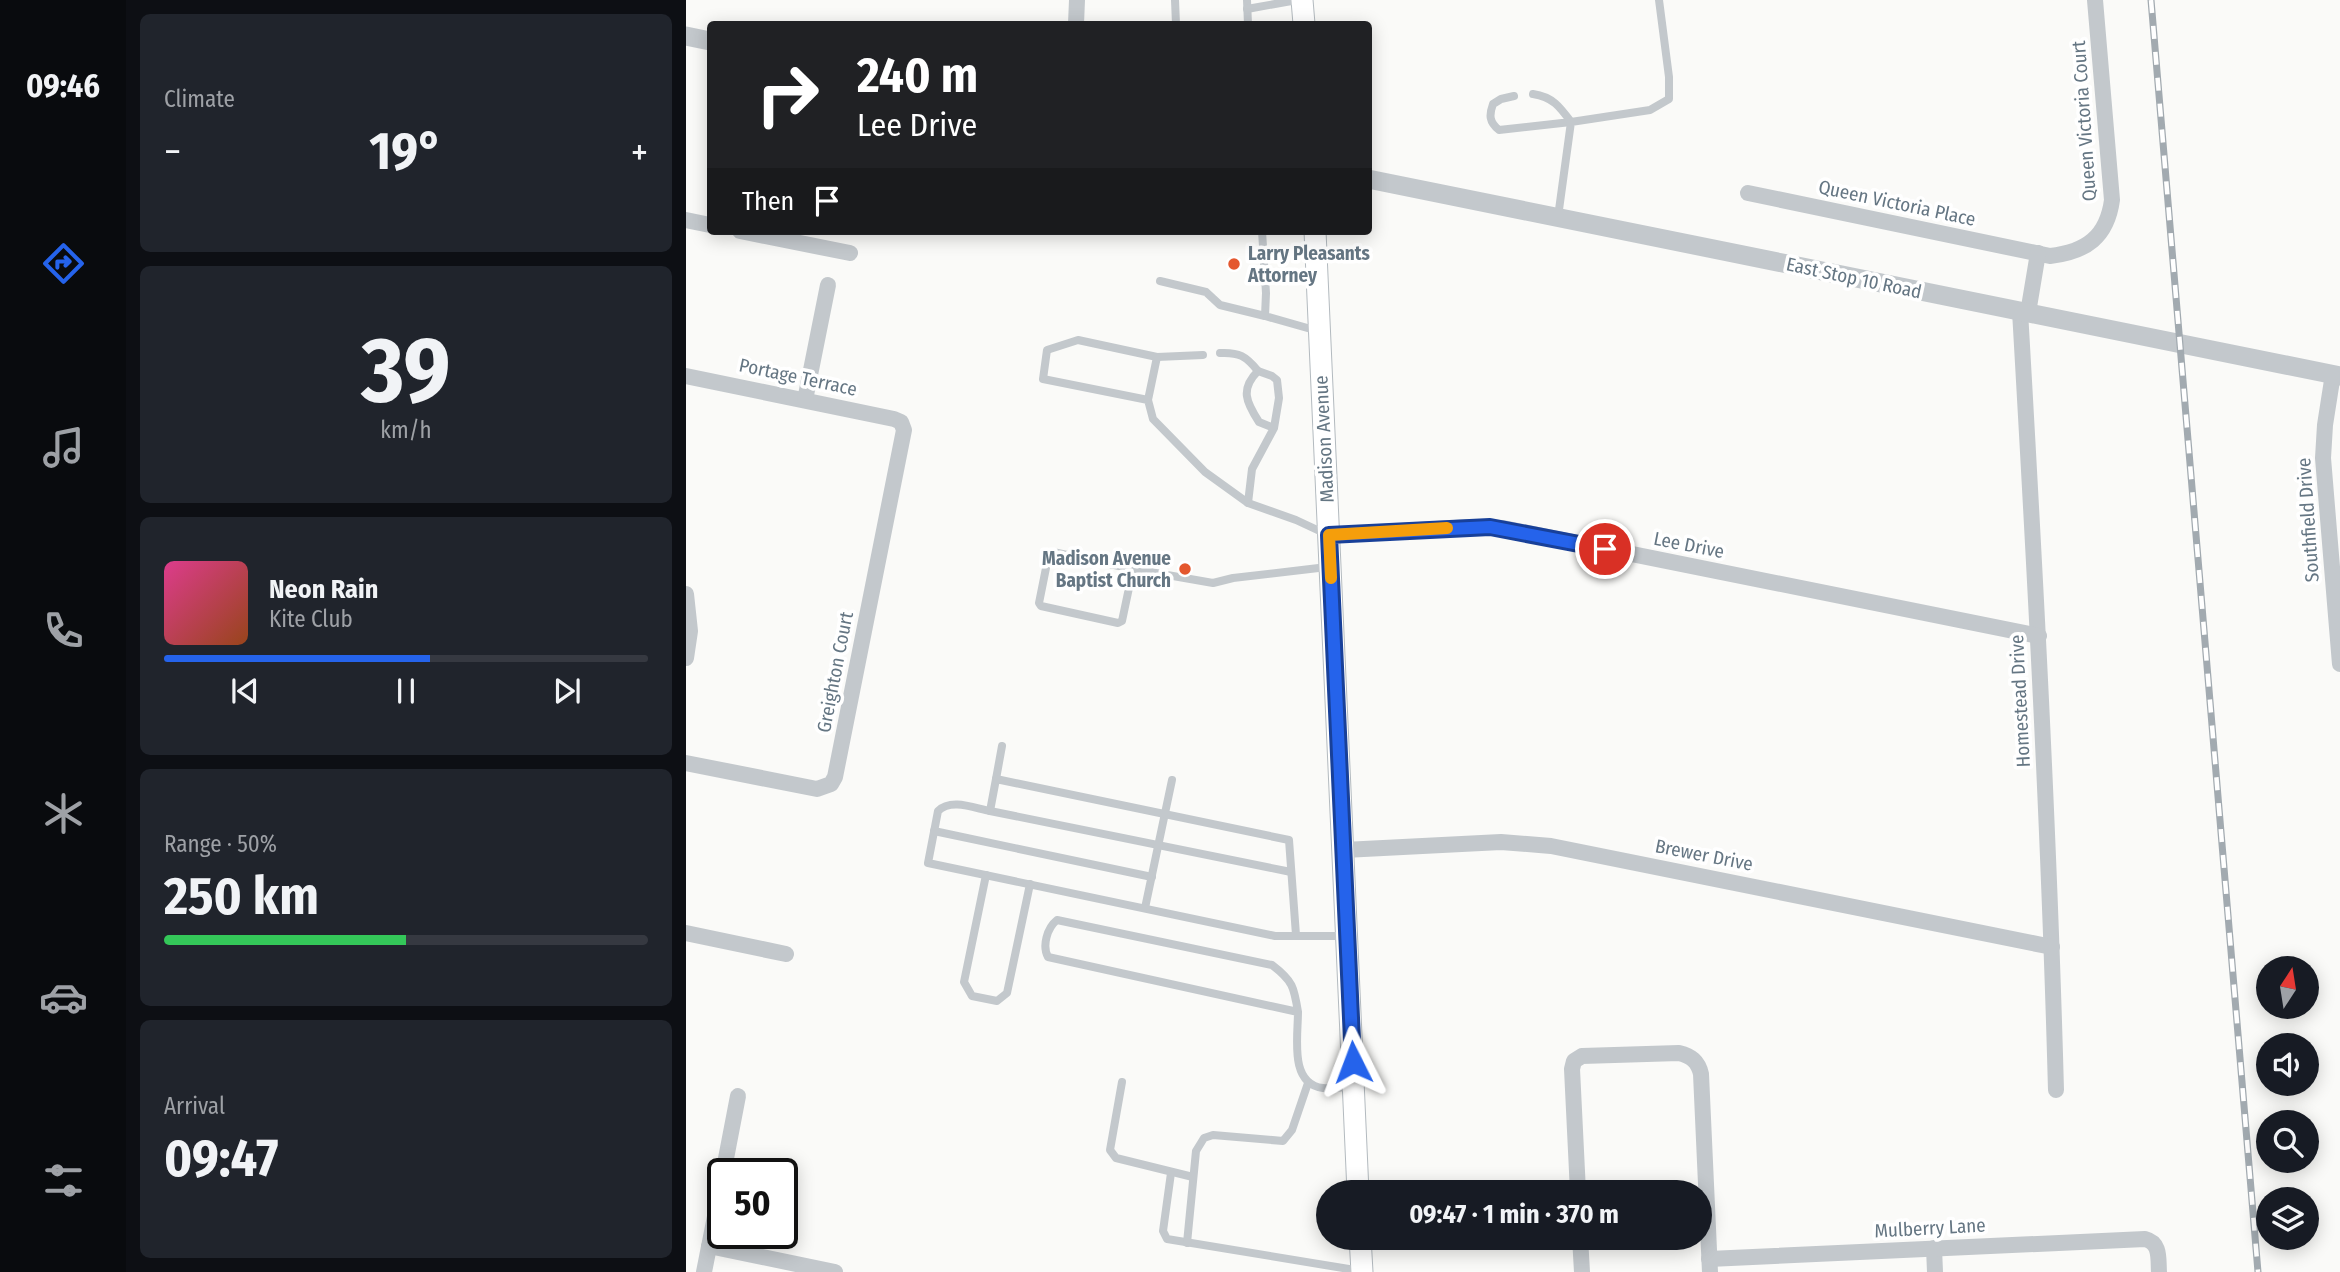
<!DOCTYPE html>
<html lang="en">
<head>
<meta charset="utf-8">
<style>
  body { margin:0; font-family:"Fira Sans Condensed",sans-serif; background:#20242c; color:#f1f3f6; height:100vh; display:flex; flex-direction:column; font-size:26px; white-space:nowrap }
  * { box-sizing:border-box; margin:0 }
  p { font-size:23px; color:#9ea1a6 }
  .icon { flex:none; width:38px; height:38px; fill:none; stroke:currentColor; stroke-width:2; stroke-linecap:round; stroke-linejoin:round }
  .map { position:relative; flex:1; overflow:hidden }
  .panel { display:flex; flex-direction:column; gap:14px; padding:14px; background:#0d0f14; width:560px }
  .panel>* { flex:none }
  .top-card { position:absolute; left:21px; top:21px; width:665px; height:214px; border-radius:7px; box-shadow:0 4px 18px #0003; background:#202124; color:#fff; overflow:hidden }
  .needle { width:46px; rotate:12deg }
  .tools { position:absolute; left:1570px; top:956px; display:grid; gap:14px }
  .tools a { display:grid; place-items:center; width:63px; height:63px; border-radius:50%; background:#171b24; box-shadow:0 4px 18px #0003; font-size:35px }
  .speed { position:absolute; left:21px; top:1158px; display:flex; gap:14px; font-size:35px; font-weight:700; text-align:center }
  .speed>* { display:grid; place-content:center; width:91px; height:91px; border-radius:50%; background:#171b24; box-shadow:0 4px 18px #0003; line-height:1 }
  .speed .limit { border:4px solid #111; border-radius:10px; background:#fff; color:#111 }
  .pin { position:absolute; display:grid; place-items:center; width:60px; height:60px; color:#fff; margin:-30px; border:4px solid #fff; border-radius:50%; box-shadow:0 2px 7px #0007 }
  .me { position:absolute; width:77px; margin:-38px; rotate:357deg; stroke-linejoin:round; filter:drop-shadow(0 0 5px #0008) }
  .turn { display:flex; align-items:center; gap:24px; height:147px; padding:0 35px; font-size:32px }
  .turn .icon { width:91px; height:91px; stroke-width:2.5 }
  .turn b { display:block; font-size:49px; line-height:60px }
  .then { display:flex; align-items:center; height:66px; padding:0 35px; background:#0003; gap:14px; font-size:26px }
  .big { font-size:52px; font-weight:700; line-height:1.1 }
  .panel .widget { flex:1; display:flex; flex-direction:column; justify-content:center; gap:10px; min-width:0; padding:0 24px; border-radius:10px; background:#20242c }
  .panel .dial { align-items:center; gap:0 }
  .dial b { font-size:91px; line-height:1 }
  .song { display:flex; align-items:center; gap:21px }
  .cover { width:84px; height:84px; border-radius:10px; background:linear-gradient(135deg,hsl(330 70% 55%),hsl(20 70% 35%)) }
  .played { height:7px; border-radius:4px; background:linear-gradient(90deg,#2563eb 55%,#363941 55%) }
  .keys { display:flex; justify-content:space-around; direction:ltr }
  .heat { display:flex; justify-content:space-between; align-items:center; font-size:38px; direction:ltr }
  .charge { height:10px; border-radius:5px; background:linear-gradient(90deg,#34c759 50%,#363941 0) }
  .trip { position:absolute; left:630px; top:1180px; width:396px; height:70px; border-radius:35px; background:#171b24; box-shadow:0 4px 18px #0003; font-weight:700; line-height:70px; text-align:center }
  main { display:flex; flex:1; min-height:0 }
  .tab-bar { display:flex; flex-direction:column; width:126px; justify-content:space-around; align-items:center; background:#090b0e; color:#9ea1a6 }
  .tab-bar .icon { width:49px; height:49px }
  .tab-bar .current { color:#2563eb }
  .tab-bar b { font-size:32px; color:#f1f3f6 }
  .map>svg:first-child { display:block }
</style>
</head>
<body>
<main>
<nav class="tab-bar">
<b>09:46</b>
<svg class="icon current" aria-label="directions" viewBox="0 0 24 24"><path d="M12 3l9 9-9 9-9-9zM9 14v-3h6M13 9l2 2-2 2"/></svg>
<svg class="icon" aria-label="music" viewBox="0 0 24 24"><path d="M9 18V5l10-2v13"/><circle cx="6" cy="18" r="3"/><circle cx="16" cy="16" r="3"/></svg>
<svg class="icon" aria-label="phone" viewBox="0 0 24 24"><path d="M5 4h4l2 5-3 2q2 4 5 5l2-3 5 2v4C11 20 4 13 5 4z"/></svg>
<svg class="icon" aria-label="climate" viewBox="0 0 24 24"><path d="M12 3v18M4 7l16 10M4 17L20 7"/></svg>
<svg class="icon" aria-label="car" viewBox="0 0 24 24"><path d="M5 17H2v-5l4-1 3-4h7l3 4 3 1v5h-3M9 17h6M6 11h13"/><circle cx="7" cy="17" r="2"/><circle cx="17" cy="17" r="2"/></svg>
<svg class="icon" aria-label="filters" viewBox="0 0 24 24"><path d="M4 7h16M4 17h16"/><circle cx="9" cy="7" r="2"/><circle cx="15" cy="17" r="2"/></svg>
</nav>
<section class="panel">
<div class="widget"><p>Climate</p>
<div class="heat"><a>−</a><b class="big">19°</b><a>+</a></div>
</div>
<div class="widget dial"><b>39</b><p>km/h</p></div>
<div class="widget">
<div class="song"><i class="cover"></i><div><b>Neon Rain</b><p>Kite Club</p></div></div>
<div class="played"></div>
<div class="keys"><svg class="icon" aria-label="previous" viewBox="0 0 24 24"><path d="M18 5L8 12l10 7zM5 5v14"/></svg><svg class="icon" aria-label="pause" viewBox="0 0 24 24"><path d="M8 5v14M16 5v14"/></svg><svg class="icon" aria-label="next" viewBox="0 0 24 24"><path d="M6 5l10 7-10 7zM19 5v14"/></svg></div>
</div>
<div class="widget"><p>Range · 50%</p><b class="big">250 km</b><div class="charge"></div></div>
<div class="widget"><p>Arrival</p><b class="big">09:47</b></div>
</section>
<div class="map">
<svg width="1654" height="1272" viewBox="0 0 1654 1272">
  <rect width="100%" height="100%" fill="#fafaf8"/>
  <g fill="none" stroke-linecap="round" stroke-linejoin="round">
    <g stroke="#b3babf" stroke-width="23">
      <g id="secondary">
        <polyline points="616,0 618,24"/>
        <polyline points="629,231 672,1192"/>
        <polyline points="674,1237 676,1272"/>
      </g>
    </g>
    <g stroke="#c3c8cc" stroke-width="8">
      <polyline points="489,0 490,24"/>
      <polyline points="561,0 562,24"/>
      <polyline points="561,9 611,0"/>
      <path d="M828,96L815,99L807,104C803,115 803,122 813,130L885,122C874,107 867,97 847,94"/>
      <polyline points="872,217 885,122 964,110 983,99 983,77 973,0"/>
      <polyline points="576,231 580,293 579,316 632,331"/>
      <polyline points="474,281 520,292 534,305 579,316"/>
      <path d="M534,353C553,352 560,356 572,371"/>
      <polyline points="471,357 517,355"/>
      <polyline points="462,400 471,357 392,340 361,350 357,379 462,400 467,419 519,472 562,503 610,520 640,534"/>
      <path d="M562,503L566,469L588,428L593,398L591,380L586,376L572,371C554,389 560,402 573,422L588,428"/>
      <polyline points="447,569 436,621 432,623 355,606 353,603 363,553 367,552 447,569 527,583 547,578 641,567"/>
      <polyline points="310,779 316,746"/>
      <polyline points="304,811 605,872"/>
      <polyline points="248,831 466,877"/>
      <polyline points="300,875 278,982 286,996 311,1001 321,993 344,884"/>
      <polyline points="459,908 486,780"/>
      <path d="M610,935L603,840L310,779L304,811C288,808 265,798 252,811L242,863L589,936H661"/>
      <path d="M612,1012C608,987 607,981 586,965L371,920C361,928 356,946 362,957L612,1012C612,1037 603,1084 637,1088C646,1089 656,1087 665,1087"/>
      <polyline points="436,1082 424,1150 430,1158 507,1177"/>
      <polyline points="485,1173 477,1231 481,1239 675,1271"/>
      <polyline points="501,1243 510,1151 518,1138 527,1135 597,1141 606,1130 622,1083"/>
    </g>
    <g stroke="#c3c8cc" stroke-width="16">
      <polyline points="390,24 391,0"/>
      <path d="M1062,193L1364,256C1400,252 1421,237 1426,200L1409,0"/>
      <polyline points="0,220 24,225"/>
      <polyline points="54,231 164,253"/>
      <path d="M1334,311C1349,571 1363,830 1370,1090"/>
      <polyline points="1342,313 1352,253"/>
      <polyline points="1647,374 1639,425 1637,458 1654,664"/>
      <polyline points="0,376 208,419 215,422 218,430 149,777 145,784 131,789 0,763"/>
      <polyline points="119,400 142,285"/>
      <polyline points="643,535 786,527 817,528 1353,636"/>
      <polyline points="0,594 4,631 0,658"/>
      <polyline points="658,850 815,842 865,846 1366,947"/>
      <polyline points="0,933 100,954"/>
      <polyline points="37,1174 52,1096"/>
      <path d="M892,1192L886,1069L888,1061L896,1056L993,1053C1005,1056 1012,1061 1015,1074L1024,1272"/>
      <polyline points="894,1237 896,1272"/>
      <polyline points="23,1246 149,1272"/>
      <polyline points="1248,1248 1249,1272"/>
      <path d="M1023,1259L1459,1239C1475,1243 1472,1259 1473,1272"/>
      <polyline points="18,1272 37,1176"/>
    </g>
    <g stroke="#c3c8cc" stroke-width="19">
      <polyline points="0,36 24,41"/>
      <polyline points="682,179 1654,376"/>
    </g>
    <use href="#secondary" stroke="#fff" stroke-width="21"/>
    <g stroke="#a2aab0" stroke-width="7">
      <polyline id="rail" points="1465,0 1572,1272"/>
    </g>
    <use href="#rail" stroke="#fff" stroke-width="4.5" stroke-dasharray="13" stroke-linecap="butt"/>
  </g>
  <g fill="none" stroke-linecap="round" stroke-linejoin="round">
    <g stroke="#184099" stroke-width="18">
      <polyline id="route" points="667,1062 643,535 804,527 919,549"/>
    </g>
    <use href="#route" stroke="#2563eb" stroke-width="12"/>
    <polyline stroke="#f59e0b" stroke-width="12" points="645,578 643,535 761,528"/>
  </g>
  <g fill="#e4572e" stroke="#fff" stroke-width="2.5">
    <circle cx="548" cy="264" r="7"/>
    <circle cx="499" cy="569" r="7"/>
  </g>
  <g text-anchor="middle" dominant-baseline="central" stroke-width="7" stroke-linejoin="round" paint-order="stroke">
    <g font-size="19" fill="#657683" stroke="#fff">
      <text transform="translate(1398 121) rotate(-94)">Queen Victoria Court</text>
      <text transform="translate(1211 203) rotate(12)">Queen Victoria Place</text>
      <text transform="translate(1168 278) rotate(12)">East Stop 10 Road</text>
      <text transform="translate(112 377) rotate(12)">Portage Terrace</text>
      <text transform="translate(638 439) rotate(-93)">Madison Avenue</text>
      <text transform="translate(1622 520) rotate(-94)">Southfield Drive</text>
      <text transform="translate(1003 545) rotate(11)">Lee Drive</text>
      <text transform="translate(149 672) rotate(-79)">Greighton Court</text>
      <text transform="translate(1334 701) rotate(-93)">Homestead Drive</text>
      <text transform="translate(1018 855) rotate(11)">Brewer Drive</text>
      <text transform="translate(1244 1228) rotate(-3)">Mulberry Lane</text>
    </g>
    <g font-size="19" font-weight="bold" fill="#657683" stroke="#fff" text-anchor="start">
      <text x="562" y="253">Larry Pleasants<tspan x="562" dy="22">Attorney</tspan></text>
      <text x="485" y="558" text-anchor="end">Madison Avenue<tspan x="485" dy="22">Baptist Church</tspan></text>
    </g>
  </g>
</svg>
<div class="tools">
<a><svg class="needle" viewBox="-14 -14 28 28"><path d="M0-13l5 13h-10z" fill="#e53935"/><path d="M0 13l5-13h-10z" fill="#9ea1a6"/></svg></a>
<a><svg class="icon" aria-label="sound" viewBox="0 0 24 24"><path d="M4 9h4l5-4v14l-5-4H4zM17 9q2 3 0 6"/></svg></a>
<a><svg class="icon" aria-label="search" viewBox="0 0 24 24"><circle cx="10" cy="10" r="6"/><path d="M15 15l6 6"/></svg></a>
<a><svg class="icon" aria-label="layers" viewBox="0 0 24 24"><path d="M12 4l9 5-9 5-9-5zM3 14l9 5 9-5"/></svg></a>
</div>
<div class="speed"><div class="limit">50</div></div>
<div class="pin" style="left:919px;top:549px;background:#d93025"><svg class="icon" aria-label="arrive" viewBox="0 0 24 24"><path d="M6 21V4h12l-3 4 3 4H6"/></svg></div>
<svg class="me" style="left:667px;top:1062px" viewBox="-20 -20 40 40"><path d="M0-17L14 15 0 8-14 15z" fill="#2563eb" stroke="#fff" stroke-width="4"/></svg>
<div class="trip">09:47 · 1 min · 370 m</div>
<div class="top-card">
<div class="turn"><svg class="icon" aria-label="right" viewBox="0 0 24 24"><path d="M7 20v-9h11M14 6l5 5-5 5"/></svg><div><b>240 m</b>Lee Drive</div></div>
<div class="then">Then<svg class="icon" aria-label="arrive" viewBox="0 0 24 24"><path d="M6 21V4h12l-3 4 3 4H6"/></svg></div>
</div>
</div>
</main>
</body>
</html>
